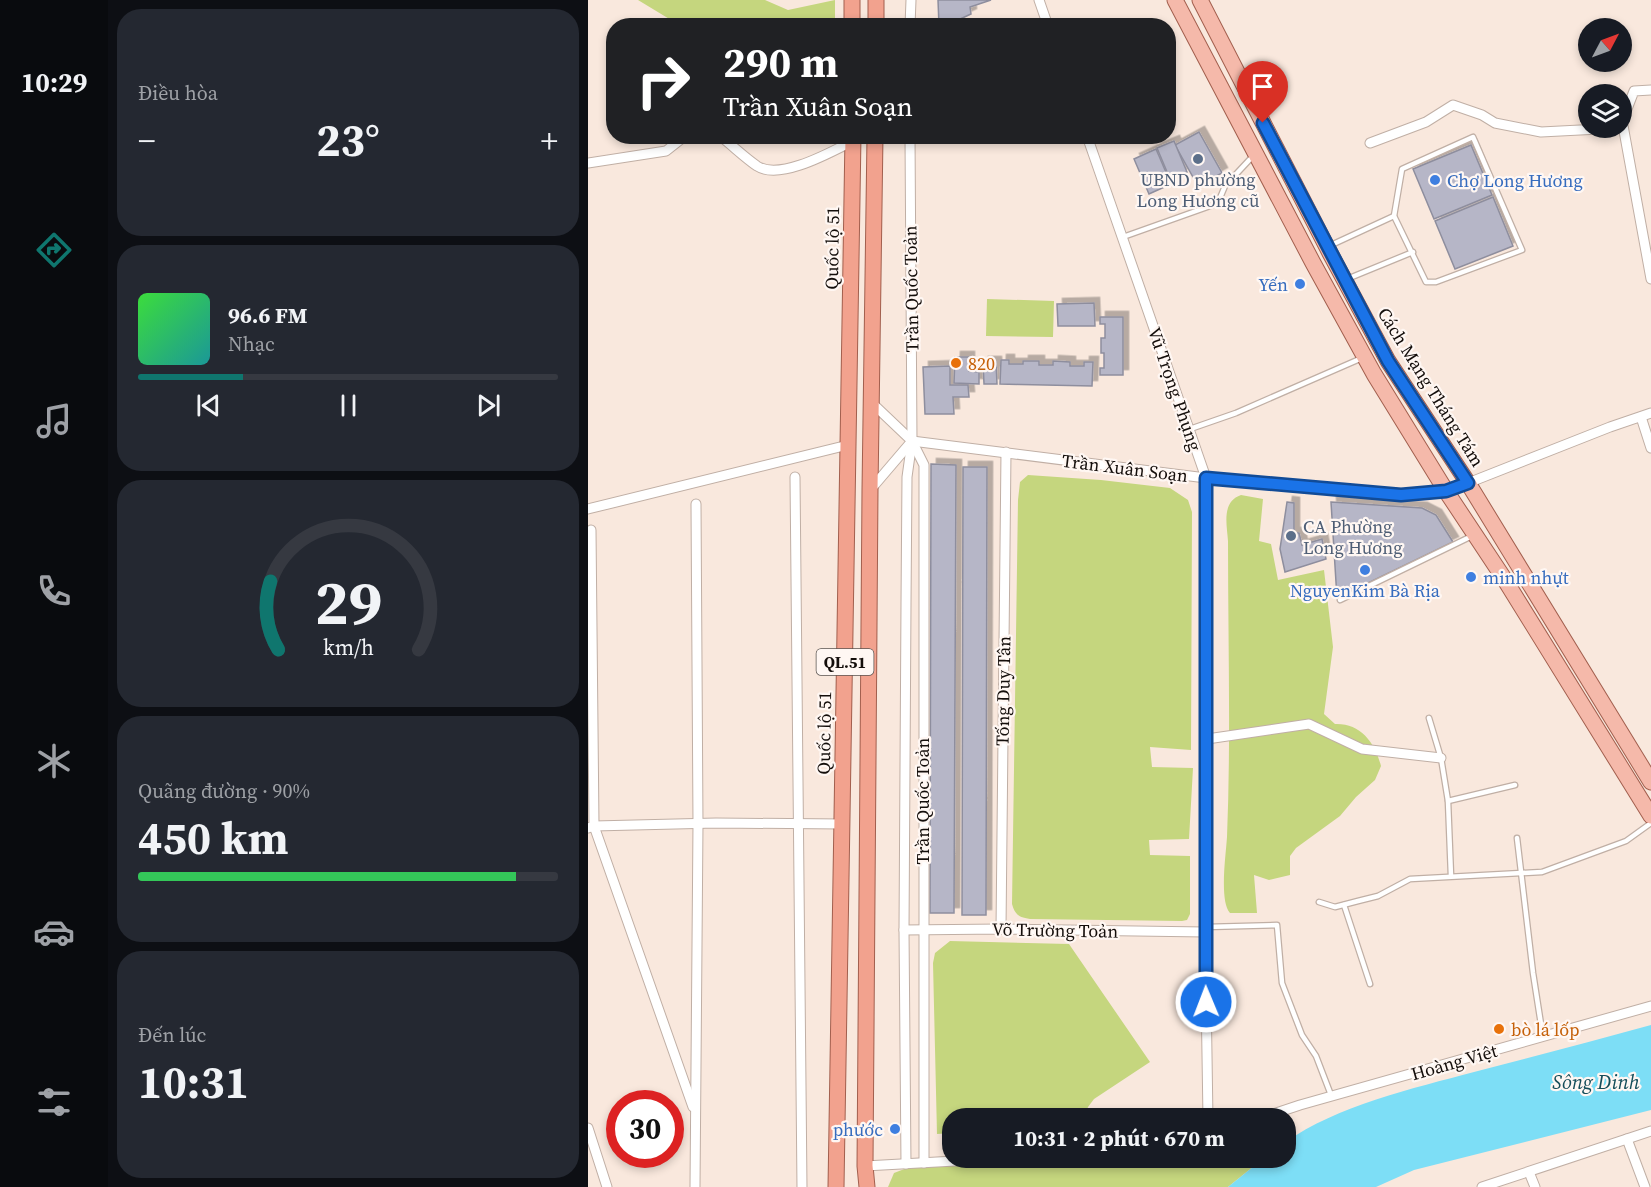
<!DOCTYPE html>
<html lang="vi">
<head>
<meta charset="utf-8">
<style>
  body { margin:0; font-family:"Source Serif 4",serif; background:#242831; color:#f1f3f6; height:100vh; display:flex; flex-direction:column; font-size:22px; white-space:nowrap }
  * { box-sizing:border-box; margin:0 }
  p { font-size:20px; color:#9ea1a6 }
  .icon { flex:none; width:33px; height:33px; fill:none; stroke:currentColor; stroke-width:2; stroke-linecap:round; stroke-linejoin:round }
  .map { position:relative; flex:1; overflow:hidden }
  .drawer { display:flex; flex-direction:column; gap:9px; padding:9px; background:#0d0f14; width:480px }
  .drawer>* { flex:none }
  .banner { position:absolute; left:18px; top:18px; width:570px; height:126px; border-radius:24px; box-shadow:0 3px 9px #0003; background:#202124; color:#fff; overflow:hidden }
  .needle { width:39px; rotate:49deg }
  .fabs { position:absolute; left:990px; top:18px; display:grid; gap:12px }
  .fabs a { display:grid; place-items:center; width:54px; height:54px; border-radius:50%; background:#171b24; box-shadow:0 3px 9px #0003; font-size:30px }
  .speed { position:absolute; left:18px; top:1090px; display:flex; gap:12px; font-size:30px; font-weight:700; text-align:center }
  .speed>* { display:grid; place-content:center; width:78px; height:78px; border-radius:50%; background:#171b24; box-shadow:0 3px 9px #0003; line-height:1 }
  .speed .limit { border:9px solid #d22; background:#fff; color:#111 }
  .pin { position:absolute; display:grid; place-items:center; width:51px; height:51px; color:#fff; margin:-62px -26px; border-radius:50% 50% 50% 0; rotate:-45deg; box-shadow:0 0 6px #0007 }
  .pin .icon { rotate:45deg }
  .me { position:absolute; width:66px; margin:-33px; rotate:359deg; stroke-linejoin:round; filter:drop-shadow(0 0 4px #0008) }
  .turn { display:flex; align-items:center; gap:21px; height:126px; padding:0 18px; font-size:27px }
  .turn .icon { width:78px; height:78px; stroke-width:2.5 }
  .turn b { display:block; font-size:42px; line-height:51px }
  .big { font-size:45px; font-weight:700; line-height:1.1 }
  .drawer .widget { flex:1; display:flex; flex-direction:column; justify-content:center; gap:9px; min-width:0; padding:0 21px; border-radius:24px; background:#242831 }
  .drawer .dial { align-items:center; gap:0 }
  .dial svg { height:156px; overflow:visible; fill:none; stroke:#363941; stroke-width:7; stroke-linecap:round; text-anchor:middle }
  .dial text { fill:#f1f3f6; stroke:none }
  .song { display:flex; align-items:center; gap:18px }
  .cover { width:72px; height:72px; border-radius:9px; background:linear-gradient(135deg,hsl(120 70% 55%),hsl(180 70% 35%)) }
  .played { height:6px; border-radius:3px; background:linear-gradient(90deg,#0f766e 25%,#363941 25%) }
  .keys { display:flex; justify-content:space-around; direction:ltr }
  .heat { display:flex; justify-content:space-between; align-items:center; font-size:33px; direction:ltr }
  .charge { height:9px; border-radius:4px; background:linear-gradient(90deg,#34c759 90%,#363941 0) }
  .trip { position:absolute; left:354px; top:1108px; width:354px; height:60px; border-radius:24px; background:#171b24; box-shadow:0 3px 9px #0003; font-weight:700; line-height:60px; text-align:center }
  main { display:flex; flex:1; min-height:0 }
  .tabs { display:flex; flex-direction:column; width:108px; justify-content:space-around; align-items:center; background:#090b0e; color:#9ea1a6 }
  .tabs .icon { width:42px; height:42px }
  .tabs .active { color:#0f766e }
  .tabs b { font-size:27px; color:#f1f3f6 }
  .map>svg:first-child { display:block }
</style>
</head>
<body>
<main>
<nav class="tabs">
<b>10:29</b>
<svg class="icon active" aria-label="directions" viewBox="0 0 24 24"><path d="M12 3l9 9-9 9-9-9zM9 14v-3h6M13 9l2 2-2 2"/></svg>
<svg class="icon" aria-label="music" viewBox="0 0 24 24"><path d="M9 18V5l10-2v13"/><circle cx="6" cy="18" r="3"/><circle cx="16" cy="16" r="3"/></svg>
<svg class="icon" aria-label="phone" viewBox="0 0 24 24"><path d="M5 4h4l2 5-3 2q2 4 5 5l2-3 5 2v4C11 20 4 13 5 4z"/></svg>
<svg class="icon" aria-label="climate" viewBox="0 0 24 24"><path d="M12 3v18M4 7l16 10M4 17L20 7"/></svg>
<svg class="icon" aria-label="car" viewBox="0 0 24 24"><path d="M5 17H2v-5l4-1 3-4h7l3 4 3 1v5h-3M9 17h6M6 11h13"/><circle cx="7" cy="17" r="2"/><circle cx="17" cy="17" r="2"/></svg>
<svg class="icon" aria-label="filters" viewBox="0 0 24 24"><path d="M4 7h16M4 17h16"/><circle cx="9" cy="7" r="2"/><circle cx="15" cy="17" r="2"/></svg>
</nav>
<section class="drawer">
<div class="widget"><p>Điều hòa</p>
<div class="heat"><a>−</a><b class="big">23°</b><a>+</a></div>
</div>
<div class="widget">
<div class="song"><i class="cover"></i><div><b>96.6 FM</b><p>Nhạc</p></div></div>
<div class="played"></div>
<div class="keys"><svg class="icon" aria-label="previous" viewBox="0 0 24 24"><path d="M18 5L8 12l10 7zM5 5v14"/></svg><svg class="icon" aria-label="pause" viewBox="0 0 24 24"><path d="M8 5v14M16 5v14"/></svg><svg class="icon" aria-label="next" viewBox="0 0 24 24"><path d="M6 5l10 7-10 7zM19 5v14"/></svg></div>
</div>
<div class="widget dial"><svg viewBox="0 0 100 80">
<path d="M14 69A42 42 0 1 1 86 69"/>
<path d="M14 69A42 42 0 0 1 10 34" stroke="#0f766e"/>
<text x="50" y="56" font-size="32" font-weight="700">29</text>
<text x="50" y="72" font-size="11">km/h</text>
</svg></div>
<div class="widget"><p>Quãng đường · 90%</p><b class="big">450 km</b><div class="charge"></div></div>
<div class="widget"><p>Đến lúc</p><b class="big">10:31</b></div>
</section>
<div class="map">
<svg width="1063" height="1187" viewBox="0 0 1063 1187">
  <defs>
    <filter id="shadow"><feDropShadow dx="5.5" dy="-5.5" stdDeviation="0" flood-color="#0004"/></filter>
  </defs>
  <rect width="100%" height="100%" fill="#f9e8dd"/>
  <g fill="#c5d67e">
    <polygon points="50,0 177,0 200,10 247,0 247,25 88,25 83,20"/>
    <polygon points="399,299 466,301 465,337 398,336"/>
    <path d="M440,475L513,480L582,488L600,500L604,512L603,750L562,747L564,767L605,768L601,839L561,840L562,855L602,856V914L599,920L594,921L442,919C431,917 427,915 424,904L430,500L432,482Z"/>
    <path d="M653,495L675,499L671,541L683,544L690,580L736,570L745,647L736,714L747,724C772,723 787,742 793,766L787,780L768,797L752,816L708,848L702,856V875L681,880L666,875L669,913H642C631,901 638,854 639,837C643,739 640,640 640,541C639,525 633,502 653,495Z"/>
    <polygon points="362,941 481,944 562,1062 506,1099 500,1107 495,1119 364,1119 364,1133 349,1134 345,963 347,953"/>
    <polygon points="474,1158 676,1158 640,1187 300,1187 306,1173 319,1168"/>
  </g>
  <path fill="#7ddef6" d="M1063,1025V1110L826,1170L788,1187H640L676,1158H698V1142C748,1106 826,1088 886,1072C945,1057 1004,1041 1063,1025Z"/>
  <g fill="#b6b6c7" stroke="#8e8e9e" stroke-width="1.5" filter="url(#shadow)">
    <polygon points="350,0 403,0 382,7 383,14 357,26 351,26"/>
    <polygon points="611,132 634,173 610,186 587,145"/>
    <polygon points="586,141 599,172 582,179 569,148"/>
    <polygon points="883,145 904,195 846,219 825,169"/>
    <polygon points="568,149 583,184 561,194 546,159"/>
    <polygon points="905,197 925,246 867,269 847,221"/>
    <polygon points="506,303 507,326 470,326 469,304"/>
    <polygon points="512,317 535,317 535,375 512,375 512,368 516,368 516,353 513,353 513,338 517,338 517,324 512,324"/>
    <polygon points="367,357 381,357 381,371 391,372 391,384 366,383"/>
    <polygon points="413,360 421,360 421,364 435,364 435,361 451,361 451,365 465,365 465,361 482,362 482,366 496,366 496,362 505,362 504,386 412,384"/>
    <polygon points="395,362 408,362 409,384 396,384"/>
    <polygon points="362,366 362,385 380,385 381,397 365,397 366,414 337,414 335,367"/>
    <polygon points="343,464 368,465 366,913 342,913"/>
    <polygon points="375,467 399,467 398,915 374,915"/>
    <polygon points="699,502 706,503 706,533 711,533 714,545 734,539 738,559 697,572 692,549"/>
    <polygon points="743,502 834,508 848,515 865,542 749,598"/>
  </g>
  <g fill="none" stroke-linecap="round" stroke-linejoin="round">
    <g stroke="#c0afa5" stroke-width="7">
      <g id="service">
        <polygon points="885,137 934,250 848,282 838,282 806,216 814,169"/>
        <polyline points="535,237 625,205 632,198 637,186 665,156"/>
        <polyline points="741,246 806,216"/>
        <polyline points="759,279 825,252"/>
        <polyline points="602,429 648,413 774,358"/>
        <polyline points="752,600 886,535"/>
        <polyline points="841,718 853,758 860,801 863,876"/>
        <polyline points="860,801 927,785"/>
        <polyline points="929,838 945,973 955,1037"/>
        <polyline points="731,902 747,907 770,901 790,896 822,879 954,872 1038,841 1063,823"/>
        <polyline points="756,905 782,984"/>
        <polyline points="618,927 689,925 694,983 714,1035 728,1056 743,1095"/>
      </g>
    </g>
    <g stroke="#c0afa5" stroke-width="11">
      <g id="minor">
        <polyline points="451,0 460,26"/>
        <polyline points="322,26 323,0"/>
        <polyline points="1034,120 1063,279"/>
        <polyline points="1034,122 1046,91 1063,90"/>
        <path d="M132,136C145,146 156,157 169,166C192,181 243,152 265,141"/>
        <polyline points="499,136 618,478 617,927 620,1119"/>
        <polyline points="782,143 838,122 865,105 894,115 907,123 953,132 1031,128"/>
        <polyline points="0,163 78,151 97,136"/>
        <polyline points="284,403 324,441 618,478 813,495 858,491"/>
        <polyline points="1053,417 1063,448"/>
        <polyline points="324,441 336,465 336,1163"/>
        <polyline points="207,477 214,1187"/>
        <polyline points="880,483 1022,427 1063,413"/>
        <polyline points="283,489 324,441"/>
        <polyline points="0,509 260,445"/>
        <polyline points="3,530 6,826 105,1107"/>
        <polyline points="619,739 721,724 774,749 853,758"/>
        <polyline points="0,828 6,826 128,823 255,824"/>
        <polyline points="413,929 418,452"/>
        <polyline points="316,930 413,929 617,932"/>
        <polyline points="670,1119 712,1105 1063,1006"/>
        <polyline points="0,1128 19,1187"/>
        <polyline points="1039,1139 1057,1187"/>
        <polyline points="318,1164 316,930 318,604 319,477 324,441 322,136"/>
        <polyline points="277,1166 421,1158"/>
        <polyline points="941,1172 947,1187"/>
        <polyline points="107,1187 110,824 108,504"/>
        <polyline points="894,1187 1063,1131"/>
      </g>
    </g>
    <g stroke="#a25f4e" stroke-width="17">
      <g id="primary">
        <polyline points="587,0 725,263 786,374 858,491 917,580 1063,816"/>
        <polyline points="612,0 742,253 800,361 880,483 1063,782"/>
      </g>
    </g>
    <g stroke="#a25f4e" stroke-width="17">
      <g id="trunk">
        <polyline points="264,0 264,26"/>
        <polyline points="288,26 288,0"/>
        <polyline points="248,1187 265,136"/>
        <polyline points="279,1187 277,1166 282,490 287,136"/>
      </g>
    </g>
    <use href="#service" stroke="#fff" stroke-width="4.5"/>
    <use href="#minor" stroke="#fff" stroke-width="9"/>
    <use href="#primary" stroke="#f5b9aa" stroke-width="15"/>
    <use href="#trunk" stroke="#f2a28e" stroke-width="15"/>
  </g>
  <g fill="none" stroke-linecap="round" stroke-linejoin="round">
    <g stroke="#114b97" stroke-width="15">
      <polyline id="route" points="618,1002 618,478 813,495 858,491 880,483 800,361 675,123"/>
    </g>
    <use href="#route" stroke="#1a73e8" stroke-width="10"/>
  </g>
  <g fill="#5c6f8a" stroke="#fff7f3" stroke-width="2">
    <circle cx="610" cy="159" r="6"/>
    <circle cx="703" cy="536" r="6"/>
  </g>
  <g fill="#3f7fe0" stroke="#fff7f3" stroke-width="2">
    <circle cx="847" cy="180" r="6"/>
    <circle cx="712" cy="284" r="6"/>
    <circle cx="777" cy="570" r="6"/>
    <circle cx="883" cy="577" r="6"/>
    <circle cx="307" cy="1129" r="6"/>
  </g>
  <g fill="#e8710a" stroke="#fff7f3" stroke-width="2">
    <circle cx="368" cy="363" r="6"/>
    <circle cx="911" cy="1029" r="6"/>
  </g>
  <g text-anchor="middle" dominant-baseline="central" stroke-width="4.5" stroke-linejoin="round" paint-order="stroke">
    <rect fill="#fff7f3" stroke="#5a5451" stroke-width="1.5" x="228.5" y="649" width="57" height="26" rx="4.5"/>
    <g font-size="16" font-weight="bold" fill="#140e0b">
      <text x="257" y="662">QL.51</text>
    </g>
    <g font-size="18" fill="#4e5e75" stroke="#fff7f3">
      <text x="610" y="179">UBND phường<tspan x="610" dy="21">Long Hương cũ</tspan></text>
      <text x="715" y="526" text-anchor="start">CA Phường<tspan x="715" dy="21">Long Hương</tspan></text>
    </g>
    <g font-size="18" fill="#366cbe" stroke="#fff7f3" text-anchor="start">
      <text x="859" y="180">Chợ Long Hương</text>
      <text x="700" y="284" text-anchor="end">Yến</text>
      <text x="895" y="577">minh nhựt</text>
      <text x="777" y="590" text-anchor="middle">NguyenKim Bà Rịa</text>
      <text x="295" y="1129" text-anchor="end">phước</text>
    </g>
    <g font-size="18" fill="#140e0b" stroke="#fff7f3">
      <text transform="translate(244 248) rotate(-89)">Quốc lộ 51</text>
      <text transform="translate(323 289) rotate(-91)">Trần Quốc Toản</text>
      <text transform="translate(843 387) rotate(58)">Cách Mạng Tháng Tám</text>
      <text transform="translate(587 389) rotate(71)">Vũ Trọng Phụng</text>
      <text transform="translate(537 468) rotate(7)">Trần Xuân Soạn</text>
      <text transform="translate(415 691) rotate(-89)">Tống Duy Tân</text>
      <text transform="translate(236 733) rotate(-89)">Quốc lộ 51</text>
      <text transform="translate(334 801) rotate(-90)">Trần Quốc Toản</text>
      <text transform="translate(467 930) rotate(1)">Võ Trường Toản</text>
      <text transform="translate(866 1062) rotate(-16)">Hoàng Việt</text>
    </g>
    <g font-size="18" fill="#c56008" stroke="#fff7f3" text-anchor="start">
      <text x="380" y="363">820</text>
      <text x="923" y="1029">bò lá lốp</text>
    </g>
    <g font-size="20" font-style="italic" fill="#144d5a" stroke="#fff7f3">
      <text x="1008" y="1082">Sông Dinh</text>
    </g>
  </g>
</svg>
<div class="fabs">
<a><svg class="needle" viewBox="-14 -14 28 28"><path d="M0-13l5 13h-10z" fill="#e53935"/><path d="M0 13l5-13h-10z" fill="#9ea1a6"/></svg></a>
<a><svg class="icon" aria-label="layers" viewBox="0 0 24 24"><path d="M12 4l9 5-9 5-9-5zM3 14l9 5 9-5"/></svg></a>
</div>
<div class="speed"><div class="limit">30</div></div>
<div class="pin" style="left:675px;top:123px;background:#d93025"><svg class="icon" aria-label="arrive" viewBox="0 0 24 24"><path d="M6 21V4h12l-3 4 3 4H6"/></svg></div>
<svg class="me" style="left:618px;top:1002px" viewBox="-20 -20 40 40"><circle r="17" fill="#1a73e8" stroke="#fff" stroke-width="3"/><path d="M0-11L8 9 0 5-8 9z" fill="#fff"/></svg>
<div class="trip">10:31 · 2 phút · 670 m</div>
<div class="banner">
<div class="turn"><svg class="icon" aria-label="right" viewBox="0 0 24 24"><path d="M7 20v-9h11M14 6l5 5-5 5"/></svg><div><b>290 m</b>Trần Xuân Soạn</div></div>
</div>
</div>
</main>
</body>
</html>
